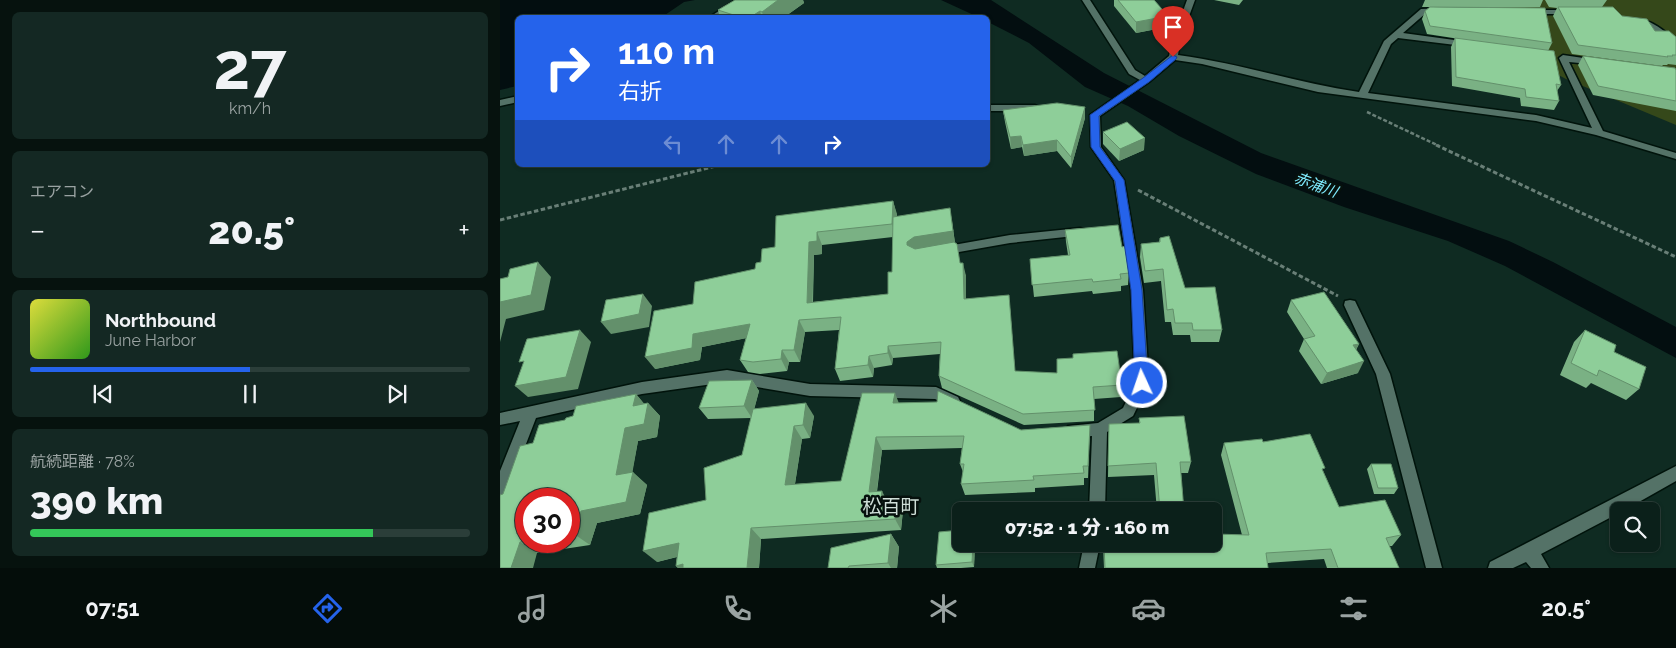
<!DOCTYPE html>
<html lang="ja">
<head>
<meta charset="utf-8">
<style>
  body { margin:0; font-family:Raleway,"Noto Sans JP",sans-serif; background:#142823; color:#f1f3f6; height:100vh; display:flex; flex-direction:column; font-size:19px; white-space:nowrap }
  * { box-sizing:border-box; margin:0 }
  p { font-size:16px; color:#9aa3a2 }
  .icon { flex:none; width:28px; height:28px; fill:none; stroke:currentColor; stroke-width:2; stroke-linecap:round; stroke-linejoin:round }
  .map { position:relative; flex:1; overflow:hidden }
  .panel { display:flex; flex-direction:column; gap:12px; padding:12px; background:#06120e; width:500px }
  .panel>* { flex:none }
  .hud { position:absolute; left:15px; top:15px; width:475px; height:152px; border-radius:8px; box-shadow:0 1px 4px #0004,0 0 0 1px #2b3e39; background:#2563eb; color:#fff; overflow:hidden }
  .fabs { position:absolute; left:1110px; top:502px; display:grid; gap:10px }
  .fabs a { display:grid; place-items:center; width:50px; height:50px; border-radius:8px; background:#0b201a; box-shadow:0 1px 4px #0004,0 0 0 1px #2b3e39; font-size:25px }
  .speed { position:absolute; left:15px; top:488px; display:flex; gap:10px; font-size:25px; font-weight:700; text-align:center }
  .speed>* { display:grid; place-content:center; width:65px; height:65px; border-radius:50%; background:#0b201a; box-shadow:0 1px 4px #0004,0 0 0 1px #2b3e39; line-height:1 }
  .speed .limit { border:8px solid #d22; background:#fff; color:#111 }
  .pin { position:absolute; display:grid; place-items:center; width:42px; height:42px; color:#fff; margin:-51px -21px; border-radius:50% 50% 50% 0; rotate:-45deg; box-shadow:0 0 5px #0007 }
  .pin .icon { rotate:45deg }
  .me { position:absolute; width:55px; margin:-28px; rotate:357deg; stroke-linejoin:round; filter:drop-shadow(0 0 4px #0008) }
  .turn { display:flex; align-items:center; gap:18px; height:105px; padding:0 20px; font-size:22px }
  .turn .icon { width:65px; height:65px; stroke-width:2.5 }
  .turn b { display:block; font-size:35px; line-height:42px }
  .lanes { display:flex; align-items:center; height:48px; padding:0 20px; background:#0003; justify-content:center; gap:25px; direction:ltr }
  .lanes .off { opacity:.35 }
  .big { font-size:38px; font-weight:800; line-height:1.1 }
  .panel .tile { flex:1; display:flex; flex-direction:column; justify-content:center; gap:8px; min-width:0; padding:0 18px; border-radius:8px; background:#142823 }
  .panel .dial { align-items:center; gap:0 }
  .dial b { font-size:65px; line-height:1 }
  .song { display:flex; align-items:center; gap:15px }
  .cover { width:60px; height:60px; border-radius:8px; background:linear-gradient(135deg,hsl(60 70% 55%),hsl(110 70% 35%)) }
  .played { height:5px; border-radius:2px; background:linear-gradient(90deg,#2563eb 50%,#2b3e39 50%) }
  .keys { display:flex; justify-content:space-around; direction:ltr }
  .heat { display:flex; justify-content:space-between; align-items:center; font-size:28px; direction:ltr }
  .charge { height:8px; border-radius:4px; background:linear-gradient(90deg,#34c759 78%,#2b3e39 0) }
  .trip { position:absolute; left:452px; top:502px; width:270px; height:50px; border-radius:8px; background:#0b201a; box-shadow:0 1px 4px #0004,0 0 0 1px #2b3e39; font-weight:800; line-height:50px; text-align:center }
  .tab-bar { display:flex; height:80px; justify-content:space-around; align-items:center; background:#040d0a; color:#9aa3a2 }
  .tab-bar .icon { width:35px; height:35px }
  .tab-bar .active { color:#2563eb }
  .tab-bar b { font-size:22px; color:#f1f3f6 }
  main { display:flex; flex:1; min-height:0 }
  .map>svg:first-child { display:block }
</style>
</head>
<body>
<main>
<section class="panel">
<div class="tile dial"><b>27</b><p>km/h</p></div>
<div class="tile"><p>エアコン</p>
<div class="heat"><a>−</a><b class="big">20.5°</b><a>+</a></div>
</div>
<div class="tile">
<div class="song"><i class="cover"></i><div><b>Northbound</b><p>June Harbor</p></div></div>
<div class="played"></div>
<div class="keys"><svg class="icon" aria-label="previous" viewBox="0 0 24 24"><path d="M18 5L8 12l10 7zM5 5v14"/></svg><svg class="icon" aria-label="pause" viewBox="0 0 24 24"><path d="M8 5v14M16 5v14"/></svg><svg class="icon" aria-label="next" viewBox="0 0 24 24"><path d="M6 5l10 7-10 7zM19 5v14"/></svg></div>
</div>
<div class="tile"><p>航続距離 · 78%</p><b class="big">390 km</b><div class="charge"></div></div>
</section>
<div class="map">
<svg width="1176" height="568" viewBox="0 0 1176 568">
  <rect width="100%" height="100%" fill="#0f2b22"/>
  <polygon fill="#35481a" points="991,0 1176,0 1176,125 1066,79 1017,53 995,19"/>
  <g fill="#030e10">
    <polygon points="0,0 195,0 184,2 162,17 18,18 17,86 0,90"/>
    <polygon points="441,0 491,0 604,73 761,153 1009,241 1053,262 1176,327 1176,358 1005,266 948,241 844,207 756,174 679,136 628,106 585,87 529,43 488,22 488,18 478,17"/>
  </g>
  <g fill="none" stroke-linecap="round" stroke-linejoin="round">
    <g stroke="#00130b" stroke-width="3">
      <g id="minor">
        <path d="M582,0H590L635,70L645,76L669,56L672,41L687,0H695L680,41L678,55C739,63 797,83 859,92L884,41L921,9L945,8V12L926,13L903,33L969,42L973,45L972,47L898,38L891,44L868,93L1036,115L1092,128L1059,58L1063,55L1097,60L1100,61V65L1069,62L1103,131L1176,153V159L1096,135L1036,121L818,92L702,64L675,60L649,82L600,116L601,147L624,180L643,290L649,383L633,416L607,432L605,511H589L592,436L573,438L568,436L566,431L568,426L598,423L623,408L635,383L631,290L614,180L591,147L590,115L640,80L629,74Z"/>
        <polygon points="1027,10 1072,10 1076,12 1072,14 1030,14 1026,12"/>
        <path d="M1135,19C1150,18 1166,32 1176,41V49L1157,33L1135,23Z"/>
        <polygon points="488,105 535,105 540,108 535,111 488,111"/>
        <polygon points="580,228 584,229 586,232 584,235 510,243 442,255 436,251 442,247 510,235"/>
        <polygon points="850,300 855,301 890,374 942,568 926,568 876,374 844,305 845,301"/>
        <polygon points="227,370 310,384 436,387 458,397 460,401 458,405 453,407 435,399 310,396 227,382 142,394 36,418 6,496 0,498 0,471 20,421 0,425 0,413 142,382"/>
        <polygon points="1176,466 1176,481 1123,511 1119,511 1119,513 1041,554 1049,568 1031,568 1026,562 1013,568 988,568 990,562"/>
        <polygon points="584,544 600,544 595,568 579,568"/>
      </g>
    </g>
    <g stroke="#00130b" stroke-width="3">
      <g id="tertiary">
        <polygon points="236,0 246,0 219,18 208,18"/>
        <polygon points="18,96 18,102 0,106 0,100"/>
      </g>
    </g>
    <polyline stroke="#697f77" stroke-width="2.5" stroke-dasharray="4 2" stroke-linecap="butt" points="867,112 939,146"/>
    <g stroke="#697f77" stroke-width="3" stroke-dasharray="4.5 2.5" stroke-linecap="butt">
      <polyline points="936,145 1176,257"/>
      <polyline points="638,190 838,296"/>
      <polyline points="0,220 220,165"/>
    </g>
    <use href="#minor" fill="#547267" fill-rule="evenodd"/>
    <use href="#tertiary" fill="#547267" fill-rule="evenodd"/>
  </g>
  <g fill="#7ab184" fill-rule="evenodd">
    <polygon points="235,0 303,0 304,3 283,18 220,18 218,10"/>
    <polygon points="614,0 654,0 668,16 667,27 636,33 614,6"/>
    <polygon points="714,0 743,0 739,5"/>
    <polygon points="925,0 1043,0 1040,7 933,7 1052,43 1048,51 1061,85 1057,91 1059,101 1054,110 1021,106 1020,98 952,86 951,47 955,38 966,40 927,34 922,19 925,11 930,7 922,7"/>
    <polygon points="1045,0 1107,0 1102,7 1155,31 1176,37 1176,65 1168,64 1167,65 1163,65 1162,66 1072,54 1053,16 1057,8 1049,7"/>
    <polygon points="1083,56 1176,70 1176,111 1093,95 1078,65"/>
    <polygon points="503,110 585,118 571,168 557,151 524,156 522,147 511,149 505,122"/>
    <polygon points="603,132 644,150 619,161 603,144"/>
    <path d="M393,201L397,216L452,221L455,243L460,263L466,276V299L510,308L515,371L622,385L621,397L594,399V421L524,425L442,388L439,376L440,354L393,358L392,365L374,368L373,377L340,381L335,369L339,330L305,332L300,362H289L287,371L260,374L248,372L240,360L246,338L202,347L200,360L155,369L193,304L255,269L275,247ZM393,237L392,272L388,294L313,302L314,255L322,254V245Z"/>
    <polygon points="565,230 622,247 629,273 628,285 621,286 621,291 593,294 592,291 534,297 530,259 568,255 566,242"/>
    <polygon points="660,238 685,288 722,330 719,342 691,342 690,335 673,335 671,322 665,322 661,281 644,283 640,257 641,244 659,242"/>
    <polygon points="791,300 859,344 856,350 858,373 821,384 799,351 804,339 787,312"/>
    <polygon points="1085,330 1114,352 1139,389 1126,400 1091,383 1086,388 1060,375 1074,342"/>
    <polygon points="252,380 259,391 254,409 314,416 310,438 302,439 295,484 341,481 399,403 521,430 590,425 588,478 584,478 584,485 535,488 535,492 465,495 461,484 463,472 460,464 462,448 382,450 377,492 403,510 401,530 261,539 259,568 178,568 176,566 177,557 157,562 242,455 251,418 208,419 199,408"/>
    <path d="M136,394L144,404L148,403L160,416L157,437L138,441L132,472L147,485L140,514L97,523L90,545L37,553L0,568L3,494L33,443L65,420L73,416ZM69,499V541H26Z"/>
    <polygon points="639,418 691,462 688,473 681,473 684,511 657,511 654,475 608,477 609,424 639,423"/>
    <polygon points="763,442 823,471 839,507 901,535 892,546 889,546 899,568 827,568 824,559 768,563 768,568 604,568 603,544 714,544 742,535 721,455 724,443"/>
    <polygon points="871,464 898,488 894,494 874,494 867,469"/>
    <polygon points="391,534 399,547 397,568 328,568"/>
    <polygon points="475,544 474,567 461,568 437,568 436,565"/>
  </g>
  <g fill="#63906b">
    <polygon points="278,0 303,0 304,3 283,18 264,18 262,12"/>
    <polygon points="260,11 262,18 249,18"/>
    <polygon points="668,16 667,27 636,33 636,22"/>
    <polygon points="585,107 585,118 571,168 571,157"/>
    <polygon points="521,136 522,147 511,149 510,137"/>
    <polygon points="645,138 644,150 619,161 620,149"/>
    <polygon points="557,140 557,151 524,156 523,145"/>
    <polygon points="393,201 397,214 396,237 392,224"/>
    <polygon points="450,208 455,243 411,254 407,245 407,242 414,237"/>
    <polygon points="317,232 322,245 322,254 314,255 312,315 307,303 309,242"/>
    <polygon points="38,262 51,277 44,310 6,319 0,342 0,302"/>
    <polygon points="463,263 466,276 466,312 464,299"/>
    <polygon points="143,294 152,306 149,327 111,334 101,322"/>
    <polygon points="299,320 305,332 300,362 294,350"/>
    <polygon points="250,324 257,336 202,347 200,360 155,369 145,357 193,334"/>
    <polygon points="80,330 91,342 78,389 28,397 15,386"/>
    <polygon points="859,344 853,355 853,345"/>
    <polygon points="388,346 393,358 392,365 388,353"/>
    <polygon points="282,350 289,362 287,371 281,359"/>
    <polygon points="369,356 374,368 373,377 368,365"/>
    <polygon points="864,361 858,373 821,384 827,373"/>
    <polygon points="252,380 259,391 252,418 244,406"/>
    <polygon points="395,393 400,406 393,403"/>
    <polygon points="136,394 147,407 148,403 160,416 157,437 138,441 130,486 133,472 147,485 140,514 97,523 90,545 74,534 81,511 116,475 125,428 133,406"/>
    <polygon points="306,403 314,416 310,438 303,425"/>
    <polygon points="294,426 302,439 293,496 285,485"/>
    <polygon points="376,437 382,450 375,504 369,492"/>
    <polygon points="382,491 388,503 381,499"/>
    <polygon points="397,498 403,510 401,530 395,519"/>
    <polygon points="251,528 261,539 259,568 247,568"/>
    <polygon points="391,534 399,547 397,568 391,568 388,563"/>
    <polygon points="20,542 37,553 33,568 11,568"/>
    <polygon points="179,543 192,553 157,562 143,551"/>
    <polygon points="473,544 475,544 474,567 472,562"/>
    <polygon points="183,564 188,568 178,568 176,566"/>
  </g>
  <g fill="#8ece99" stroke="#63906b">
    <polygon points="235,0 278,0 262,12 260,11 249,18 243,18 218,10"/>
    <polygon points="618,0 654,0 668,16 636,22"/>
    <polygon points="930,7 1045,8 1052,43 930,26 925,11"/>
    <polygon points="1058,7 1113,7 1122,16 1147,19 1155,31 1169,31 1176,37 1176,55 1172,55 1173,56 1167,56 1168,57 1078,45"/>
    <polygon points="955,38 1054,51 1061,85 1056,84 1059,101 1026,97 1025,89 956,77"/>
    <polygon points="1083,56 1175,68 1176,70 1176,101 1098,86"/>
    <polygon points="557,103 585,107 571,157 557,140 523,145 521,136 510,137 503,110"/>
    <polygon points="627,122 645,138 620,149 603,132"/>
    <polygon points="393,201 392,224 317,232 317,241 309,242 307,303 388,294 388,272 392,272 393,217 450,208 453,231 414,237 407,242 407,245 415,249 454,242 457,244 460,263 463,263 464,299 509,295 515,371 557,373 557,359 573,358 573,354 617,351 622,385 593,387 595,410 523,414 439,376 441,342 388,346 388,353 369,356 368,365 335,369 341,317 299,320 294,350 282,350 281,359 253,362 240,360 250,324 193,334 192,348 145,357 154,311 193,304 195,282 255,269 256,263 261,262 262,249 275,247 276,216"/>
    <polygon points="618,225 622,247 625,246 629,273 620,274 621,279 593,282 592,279 532,285 530,259 570,255 565,230"/>
    <polygon points="669,236 685,288 715,287 722,330 693,330 692,323 675,323 673,309 667,310 663,269 645,271 641,244 660,242 660,238"/>
    <polygon points="38,262 31,295 0,302 0,279 8,277 10,269"/>
    <polygon points="824,292 859,344 853,345 864,361 827,373 804,339 815,336 791,300"/>
    <polygon points="143,294 139,314 101,322 106,300"/>
    <polygon points="80,330 66,377 15,386 24,361 19,362 27,339"/>
    <polygon points="1085,330 1116,345 1114,352 1146,367 1139,389 1099,370 1097,376 1071,363"/>
    <polygon points="252,380 244,406 199,408 209,381"/>
    <polygon points="438,391 521,430 590,425 588,466 583,466 584,473 533,476 534,480 461,484 464,464 460,464 464,436 376,437 369,492 382,491 381,499 397,498 395,519 251,528 247,568 183,568 183,564 176,566 179,543 143,551 149,513 206,500 204,468 242,455 253,409 306,403 303,425 294,426 285,485 341,481 362,393 395,393 393,403 437,402"/>
    <polygon points="136,394 133,406 148,403 144,424 125,428 116,475 133,472 126,502 81,511 74,534 69,535 69,499 26,499 26,541 20,542 11,568 0,568 0,495 3,494 20,446 33,443 39,425 65,420 66,418 73,416 76,406"/>
    <polygon points="684,416 691,462 680,462 684,511 660,511 656,463 608,466 609,424 640,423 639,418"/>
    <polygon points="810,434 825,468 822,469 839,507 885,500 901,535 886,538 899,568 838,568 831,549 766,553 768,568 605,568 604,544 714,544 714,534 749,535 724,443 762,439 763,442"/>
    <polygon points="871,464 891,464 898,488 878,488"/>
    <polygon points="461,530 461,544 473,544 472,562 436,565 439,532"/>
    <polygon points="391,534 388,563 349,566 348,568 328,568 331,548"/>
  </g>
  <polygon fill="#2563eb" stroke="#184099" points="673,55 677,57 676,59 649,82 599,116 600,147 624,180 642,290 648,383 646,387 642,388 637,387 635,383 631,290 615,181 591,147 590,115 643,78"/>
  <g text-anchor="middle" dominant-baseline="central" stroke-width="5" stroke-linejoin="round" paint-order="stroke">
    <g font-size="15" font-style="italic" fill="#7febff" stroke="#06110d">
      <text transform="translate(816 185) rotate(20)">赤浦川</text>
    </g>
    <g font-size="19" fill="#cfdfd8" stroke="#06110d">
      <text x="391" y="506">松百町</text>
    </g>
  </g>
</svg>
<div class="fabs">
<a><svg class="icon" aria-label="search" viewBox="0 0 24 24"><circle cx="10" cy="10" r="6"/><path d="M15 15l6 6"/></svg></a>
</div>
<div class="speed"><div class="limit">30</div></div>
<div class="pin" style="left:673px;top:57px;background:#d93025"><svg class="icon" aria-label="arrive" viewBox="0 0 24 24"><path d="M6 21V4h12l-3 4 3 4H6"/></svg></div>
<svg class="me" style="left:642px;top:383px" viewBox="-20 -20 40 40"><circle r="17" fill="#2563eb" stroke="#fff" stroke-width="3"/><path d="M0-11L8 9 0 5-8 9z" fill="#fff"/></svg>
<div class="trip">07:52 · 1 分 · 160 m</div>
<div class="hud">
<div class="turn"><svg class="icon" aria-label="right" viewBox="0 0 24 24"><path d="M7 20v-9h11M14 6l5 5-5 5"/></svg><div><b>110 m</b>右折</div></div>
<div class="lanes"><svg class="icon off" aria-label="left" viewBox="0 0 24 24"><path d="M17 20v-9H6M10 6l-5 5 5 5"/></svg><svg class="icon off" aria-label="ahead" viewBox="0 0 24 24"><path d="M12 20V5M6 11l6-6 6 6"/></svg><svg class="icon off" aria-label="ahead" viewBox="0 0 24 24"><path d="M12 20V5M6 11l6-6 6 6"/></svg><svg class="icon" aria-label="right" viewBox="0 0 24 24"><path d="M7 20v-9h11M14 6l5 5-5 5"/></svg></div>
</div>
</div>
</main>
<nav class="tab-bar">
<b>07:51</b>
<svg class="icon active" aria-label="directions" viewBox="0 0 24 24"><path d="M12 3l9 9-9 9-9-9zM9 14v-3h6M13 9l2 2-2 2"/></svg>
<svg class="icon" aria-label="music" viewBox="0 0 24 24"><path d="M9 18V5l10-2v13"/><circle cx="6" cy="18" r="3"/><circle cx="16" cy="16" r="3"/></svg>
<svg class="icon" aria-label="phone" viewBox="0 0 24 24"><path d="M5 4h4l2 5-3 2q2 4 5 5l2-3 5 2v4C11 20 4 13 5 4z"/></svg>
<svg class="icon" aria-label="climate" viewBox="0 0 24 24"><path d="M12 3v18M4 7l16 10M4 17L20 7"/></svg>
<svg class="icon" aria-label="car" viewBox="0 0 24 24"><path d="M5 17H2v-5l4-1 3-4h7l3 4 3 1v5h-3M9 17h6M6 11h13"/><circle cx="7" cy="17" r="2"/><circle cx="17" cy="17" r="2"/></svg>
<svg class="icon" aria-label="filters" viewBox="0 0 24 24"><path d="M4 7h16M4 17h16"/><circle cx="9" cy="7" r="2"/><circle cx="15" cy="17" r="2"/></svg>
<b>20.5°</b>
</nav>
</body>
</html>
